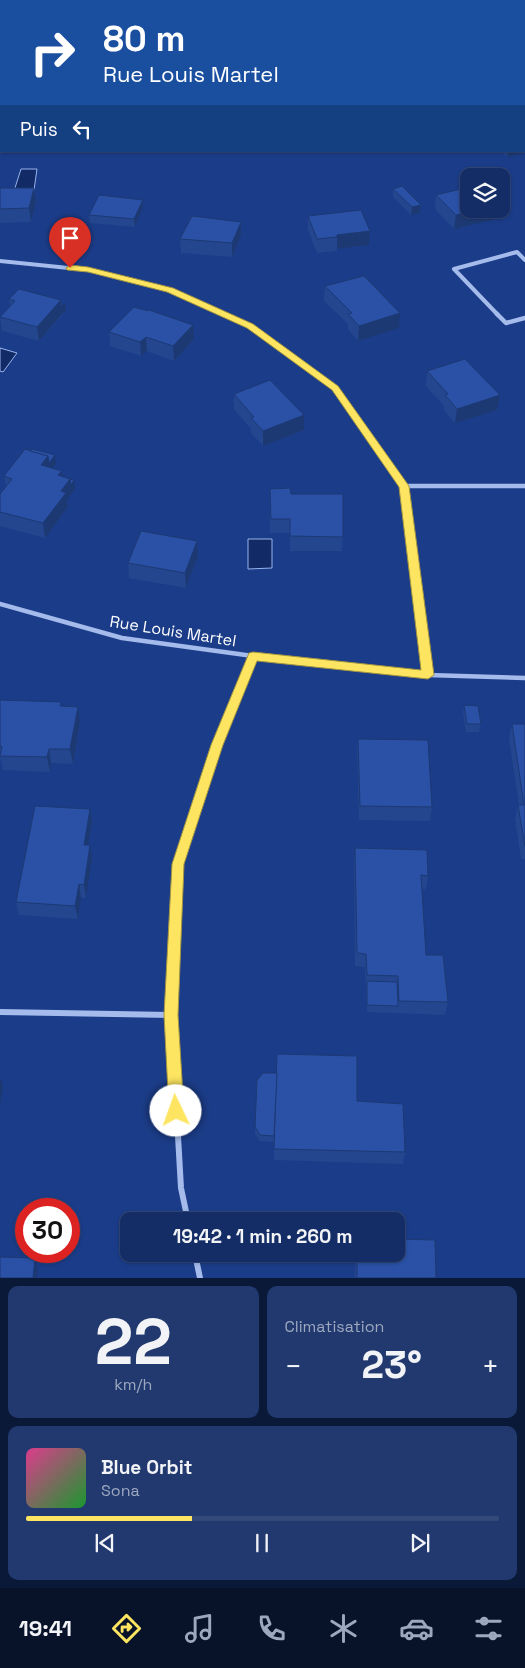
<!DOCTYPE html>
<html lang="fr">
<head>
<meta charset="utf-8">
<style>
  body { margin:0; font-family:"Space Grotesk",sans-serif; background:#21396f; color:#f1f3f6; height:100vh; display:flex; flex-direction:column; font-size:19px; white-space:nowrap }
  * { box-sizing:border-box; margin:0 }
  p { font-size:16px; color:#9da8bf }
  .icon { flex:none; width:28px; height:28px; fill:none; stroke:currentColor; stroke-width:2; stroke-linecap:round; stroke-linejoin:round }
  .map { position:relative; height:1278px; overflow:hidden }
  .drawer { display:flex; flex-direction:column; gap:8px; padding:8px; background:#0b1938; flex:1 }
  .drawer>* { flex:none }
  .guide { position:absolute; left:0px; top:0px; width:525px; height:152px; box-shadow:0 1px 4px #0004,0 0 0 1px #33497a; background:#1a4fa0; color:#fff; overflow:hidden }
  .controls { position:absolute; left:460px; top:168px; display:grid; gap:10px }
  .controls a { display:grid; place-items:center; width:50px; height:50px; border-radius:10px; background:#142d66; box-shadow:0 1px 4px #0004,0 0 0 1px #33497a; font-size:25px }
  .speed { position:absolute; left:15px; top:1198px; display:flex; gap:10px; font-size:25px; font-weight:700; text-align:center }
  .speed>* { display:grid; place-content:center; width:65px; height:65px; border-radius:50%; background:#142d66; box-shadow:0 1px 4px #0004,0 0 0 1px #33497a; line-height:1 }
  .speed .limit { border:8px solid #d22; background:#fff; color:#111 }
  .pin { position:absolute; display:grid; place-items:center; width:42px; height:42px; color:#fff; margin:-51px -21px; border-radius:50% 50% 50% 0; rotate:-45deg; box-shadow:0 0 5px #0007 }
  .pin .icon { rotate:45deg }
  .me { position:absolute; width:55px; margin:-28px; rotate:357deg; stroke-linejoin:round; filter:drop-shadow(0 0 4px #0008) }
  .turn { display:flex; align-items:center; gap:18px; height:105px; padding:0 20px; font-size:22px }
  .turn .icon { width:65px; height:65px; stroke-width:2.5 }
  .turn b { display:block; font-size:35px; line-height:42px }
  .then { display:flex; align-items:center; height:48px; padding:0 20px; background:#0003; gap:10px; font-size:19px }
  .big { font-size:38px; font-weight:700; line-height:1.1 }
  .drawer .card { flex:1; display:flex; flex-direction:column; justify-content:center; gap:8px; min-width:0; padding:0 18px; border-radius:10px; background:#21396f }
  .drawer .dial { align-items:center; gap:0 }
  .dial b { font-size:65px; line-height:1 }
  .song { display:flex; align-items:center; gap:15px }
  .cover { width:60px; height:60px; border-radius:8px; background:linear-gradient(135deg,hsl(330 70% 55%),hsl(130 70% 35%)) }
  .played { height:5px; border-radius:2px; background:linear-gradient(90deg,#fde561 35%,#33497a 35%) }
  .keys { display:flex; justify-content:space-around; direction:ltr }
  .heat { display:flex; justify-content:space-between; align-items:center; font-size:28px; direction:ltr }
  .drawer .tiles { flex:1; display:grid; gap:8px; grid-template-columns:1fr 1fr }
  .card:last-child { grid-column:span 2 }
  .trip { position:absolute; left:120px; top:1212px; width:285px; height:50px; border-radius:10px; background:#142d66; box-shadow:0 1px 4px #0004,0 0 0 1px #33497a; font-weight:700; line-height:50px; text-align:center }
  .dock { display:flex; height:80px; justify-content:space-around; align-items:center; background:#081229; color:#9da8bf }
  .dock .icon { width:35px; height:35px }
  .dock .on { color:#fde561 }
  .dock b { font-size:22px; color:#f1f3f6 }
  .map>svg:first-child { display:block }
</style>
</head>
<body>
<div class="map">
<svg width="525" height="1278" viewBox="0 0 525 1278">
  <rect width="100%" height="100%" fill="#1b3c88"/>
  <g fill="#122b66" stroke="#97b4ee">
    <polygon points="21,169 37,169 34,190 14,191"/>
    <polygon points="0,348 17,353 3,372 0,371"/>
    <polygon points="248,539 272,539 272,568 248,569"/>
  </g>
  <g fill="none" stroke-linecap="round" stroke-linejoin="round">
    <g stroke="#a4bbec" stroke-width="4">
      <polyline points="362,0 364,1"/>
      <polyline points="0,261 88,270 170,290 225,315"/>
      <polyline points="498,315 454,269 517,252 525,260"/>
    </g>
    <g stroke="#a4bbec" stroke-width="4.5">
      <polyline points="223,314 250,326 335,388 404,486 428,675"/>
      <polyline points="497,314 506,323 525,318"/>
      <polyline points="404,486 525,486"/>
      <polyline points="0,604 122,638 253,656 428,675 525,678"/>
      <polyline points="223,730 253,656"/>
    </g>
    <g stroke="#a4bbec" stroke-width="6">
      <polyline points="0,1012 171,1015"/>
      <polyline points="188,1221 181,1188 171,1015 178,864 224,729"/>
      <polyline points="195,1254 200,1278"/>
    </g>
  </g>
  <g fill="#24468f">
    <polygon points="524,6 525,8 525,48 524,48"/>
    <polygon points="524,53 525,53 525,67 524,66"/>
    <polygon points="0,86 1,89 1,120 0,120"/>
    <polygon points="525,116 525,153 507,157 500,151 524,151"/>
    <polygon points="0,188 34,188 36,202 31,222 0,223"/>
    <polygon points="393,189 420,213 411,215 393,197"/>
    <polygon points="436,195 469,209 498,209 497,219 454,229 435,209"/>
    <polygon points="143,207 135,227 90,223 89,215"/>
    <polygon points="308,216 370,231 369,245 337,249 336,251 317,253 308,230"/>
    <polygon points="241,222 241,236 232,257 181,253 180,239"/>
    <polygon points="325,286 399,328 358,341 348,329 348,324 324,301"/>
    <polygon points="9,299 61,302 66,311 39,341 2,331 0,317 10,306"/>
    <polygon points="109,332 194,339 174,361 147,351 141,356 110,346"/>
    <polygon points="427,371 497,410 455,423 444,410 444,406 426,386"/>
    <polygon points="234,394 304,430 263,446 251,433 251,429 234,409"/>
    <polygon points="56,464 52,468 62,471 63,477 75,489 67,500 68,507 45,538 0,526 0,494 6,487 4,476"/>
    <polygon points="270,489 291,494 343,537 342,551 290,551 290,533 270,533"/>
    <polygon points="198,556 186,588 129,578 128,563"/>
    <polygon points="0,700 61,702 61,706 80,722 73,764 51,763 50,772 3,770 1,761 0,760"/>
    <polygon points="464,705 481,724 479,732 466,732 463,714"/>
    <polygon points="512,724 525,724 525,859 521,859 515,819 518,805 519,805 509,738"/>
    <polygon points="358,739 432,807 430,821 359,820 357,753"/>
    <polygon points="90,809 92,823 88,845 92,859 86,898 81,898 78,919 19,915 16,902"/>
    <polygon points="355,848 428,876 426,889 422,889 426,955 448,1002 445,1015 367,1012 365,967 355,966 354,862"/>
    <polygon points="357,1101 405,1152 403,1164 274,1160 274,1142 260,1141 255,1134 255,1127"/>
    <polygon points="355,1254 396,1254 436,1278 355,1278"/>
  </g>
  <g fill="#1d3974">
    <polygon points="524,140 525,140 525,153 507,157 508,151 524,151"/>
    <polygon points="34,188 36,202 31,222 29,208"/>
    <polygon points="143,200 143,207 135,227 134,219"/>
    <polygon points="421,205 420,213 411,215 412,207"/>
    <polygon points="482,209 498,209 497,219 454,229 456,215"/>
    <polygon points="241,222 241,236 232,257 232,243"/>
    <polygon points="370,231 369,245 337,249 337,235"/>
    <polygon points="61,300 62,314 39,341 37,327"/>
    <polygon points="65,303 66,311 62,314 61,306"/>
    <polygon points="400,313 399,328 358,341 359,326"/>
    <polygon points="193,325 194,339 174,361 173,346"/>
    <polygon points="146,337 147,351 141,356 140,342"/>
    <polygon points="500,395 497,410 455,423 457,409"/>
    <polygon points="304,415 304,430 263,446 263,431"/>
    <polygon points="55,455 56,464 43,480 41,465 48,456"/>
    <polygon points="62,471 64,483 58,475"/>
    <polygon points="70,479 74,480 75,489 67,500 68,507 45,538 43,523 61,491"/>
    <polygon points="197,541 198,556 186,588 185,573"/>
    <polygon points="78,707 80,722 73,764 70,749"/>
    <polygon points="49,749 51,763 50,772 47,757"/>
    <polygon points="90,809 92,823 86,858 84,845"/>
    <polygon points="90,845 92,859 86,898 84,885"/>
    <polygon points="79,884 81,898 78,919 75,906"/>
    <polygon points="0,1077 3,1086 0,1105"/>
    <polygon points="35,1258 38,1269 37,1278 33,1278"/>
  </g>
  <g fill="#2a51a6" stroke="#1d3974">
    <polygon points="524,6 525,8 525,35 524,35"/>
    <polygon points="1,93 1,112 0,112 0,97"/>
    <polygon points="524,115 525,116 525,140 524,140"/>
    <polygon points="402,186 421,205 412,207 393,189"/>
    <polygon points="469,187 469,209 482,209 456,215 436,195"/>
    <polygon points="0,188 34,188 29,208 0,209"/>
    <polygon points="99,195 143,200 134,219 89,215"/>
    <polygon points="361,210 370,231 337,235 337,237 317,239 308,216"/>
    <polygon points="192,216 241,222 232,243 180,239"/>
    <polygon points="364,276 400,313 359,326 348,314 352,313 325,286"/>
    <polygon points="19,289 61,300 37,327 0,317 15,301 9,299"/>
    <polygon points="134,307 148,311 149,310 193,325 173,346 146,337 140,342 109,332"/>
    <polygon points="465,359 500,395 457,409 445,395 448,394 427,371"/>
    <polygon points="270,380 304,415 263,431 251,418 254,417 234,394"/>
    <polygon points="25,449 48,456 41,465 62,471 58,475 70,479 61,491 66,493 43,523 0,512 0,494 12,479 4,476"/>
    <polygon points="32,449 55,455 49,463 48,456 30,451"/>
    <polygon points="70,479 74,480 71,485"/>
    <polygon points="290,488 291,494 343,494 343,537 290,536 290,519 271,519 270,489"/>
    <polygon points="141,531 197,541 185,573 128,563"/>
    <polygon points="0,700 61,702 60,706 78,707 70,749 49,749 47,757 0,756 2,747 0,746"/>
    <polygon points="464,705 478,706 481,724 467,724"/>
    <polygon points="512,724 525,724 525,846 518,805 524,805"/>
    <polygon points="358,739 428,740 432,807 360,806"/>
    <polygon points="35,806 90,809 84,845 90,845 84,885 79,884 75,906 16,902"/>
    <polygon points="355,848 427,850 428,876 421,875 426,955 443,955 448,1002 399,1001 398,976 367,975 366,954 357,953"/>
    <polygon points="367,981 397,982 398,1006 367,1005"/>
    <polygon points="277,1054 357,1056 357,1101 403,1104 405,1152 274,1149"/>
    <polygon points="263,1073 277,1073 274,1136 260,1135 255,1127 257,1080"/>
    <polygon points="396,1239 435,1240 436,1278 357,1278 357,1254 396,1254"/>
    <polygon points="0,1257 35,1258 33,1278 0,1278"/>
  </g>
  <polygon fill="#fde561" stroke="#a4953f" points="70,265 88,267 173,288 253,324 338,386 409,486 434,675 428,679 257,661 223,745 184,864 178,1015 184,1111 182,1116 176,1118 171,1116 169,1111 164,1015 172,864 211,745 249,653 253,652 421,670 399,487 332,390 247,328 167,292 88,272 67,270 66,268"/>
  <g text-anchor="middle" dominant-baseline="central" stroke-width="5" stroke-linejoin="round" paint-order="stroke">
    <g font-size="16" fill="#fff" stroke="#1b3c88">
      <text transform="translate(173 631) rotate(9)">Rue Louis Martel</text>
    </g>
  </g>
</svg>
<div class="controls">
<a><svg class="icon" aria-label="layers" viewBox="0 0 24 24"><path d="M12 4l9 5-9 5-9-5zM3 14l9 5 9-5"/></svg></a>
</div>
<div class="speed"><div class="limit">30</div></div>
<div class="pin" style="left:70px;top:268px;background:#d93025"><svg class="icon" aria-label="arrive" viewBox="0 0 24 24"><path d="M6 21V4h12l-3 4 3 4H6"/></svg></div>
<svg class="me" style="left:176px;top:1111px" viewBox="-20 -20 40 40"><circle r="19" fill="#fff"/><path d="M0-13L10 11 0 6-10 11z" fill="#fde561"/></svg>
<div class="trip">19:42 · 1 min · 260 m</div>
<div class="guide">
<div class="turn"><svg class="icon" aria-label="right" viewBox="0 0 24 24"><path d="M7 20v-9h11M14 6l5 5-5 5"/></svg><div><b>80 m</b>Rue Louis Martel</div></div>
<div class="then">Puis<svg class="icon" aria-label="left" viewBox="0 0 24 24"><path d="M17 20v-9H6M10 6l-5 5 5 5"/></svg></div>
</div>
</div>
<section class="drawer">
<div class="tiles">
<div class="card dial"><b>22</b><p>km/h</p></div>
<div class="card"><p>Climatisation</p>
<div class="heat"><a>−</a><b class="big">23°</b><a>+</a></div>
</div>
<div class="card">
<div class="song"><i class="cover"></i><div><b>Blue Orbit</b><p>Sona</p></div></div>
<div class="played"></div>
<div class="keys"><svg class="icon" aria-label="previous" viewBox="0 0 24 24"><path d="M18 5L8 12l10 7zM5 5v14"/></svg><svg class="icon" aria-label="pause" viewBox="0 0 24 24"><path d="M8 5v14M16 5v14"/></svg><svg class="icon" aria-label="next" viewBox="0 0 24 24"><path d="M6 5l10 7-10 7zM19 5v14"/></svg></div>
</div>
</div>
</section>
<nav class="dock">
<b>19:41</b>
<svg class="icon on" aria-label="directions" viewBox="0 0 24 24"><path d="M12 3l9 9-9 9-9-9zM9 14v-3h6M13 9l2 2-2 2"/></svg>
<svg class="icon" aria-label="music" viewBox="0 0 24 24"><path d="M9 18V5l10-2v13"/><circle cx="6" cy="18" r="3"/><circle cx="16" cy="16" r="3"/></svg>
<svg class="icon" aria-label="phone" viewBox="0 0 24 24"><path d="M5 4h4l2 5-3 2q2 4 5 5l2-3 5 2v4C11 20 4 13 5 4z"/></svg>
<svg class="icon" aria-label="climate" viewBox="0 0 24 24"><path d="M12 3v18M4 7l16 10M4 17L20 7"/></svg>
<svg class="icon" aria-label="car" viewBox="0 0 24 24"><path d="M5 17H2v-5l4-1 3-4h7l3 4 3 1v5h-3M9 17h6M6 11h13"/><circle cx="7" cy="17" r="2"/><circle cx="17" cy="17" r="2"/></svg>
<svg class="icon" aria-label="filters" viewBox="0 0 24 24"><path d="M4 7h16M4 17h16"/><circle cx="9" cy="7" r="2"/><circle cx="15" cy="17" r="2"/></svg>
</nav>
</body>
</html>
